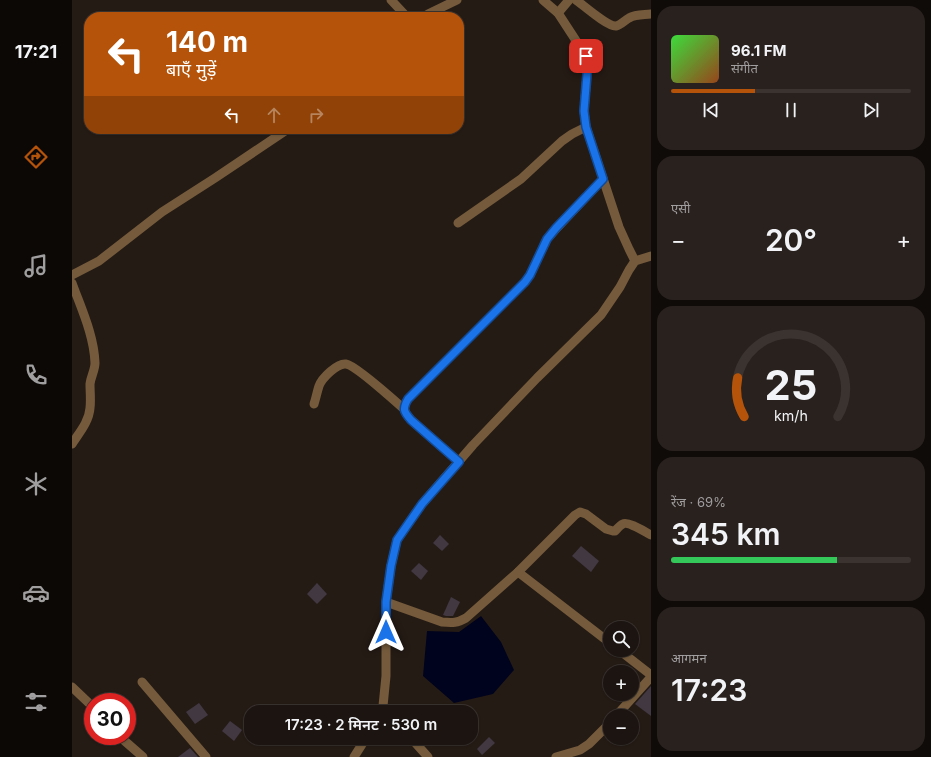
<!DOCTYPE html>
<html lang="hi">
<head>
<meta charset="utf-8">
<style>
  body { margin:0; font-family:Inter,"Noto Sans Devanagari",sans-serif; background:#29211e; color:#f1f3f6; height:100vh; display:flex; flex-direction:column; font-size:15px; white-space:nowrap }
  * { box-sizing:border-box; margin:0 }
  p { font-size:13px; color:#a09e9f }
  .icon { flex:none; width:22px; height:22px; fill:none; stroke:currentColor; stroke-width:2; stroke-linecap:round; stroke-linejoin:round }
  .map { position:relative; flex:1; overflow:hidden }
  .side { display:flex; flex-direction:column; gap:6px; padding:6px; background:#0f0b09; width:280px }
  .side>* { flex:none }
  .hud { position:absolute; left:12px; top:12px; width:380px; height:122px; border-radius:16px; box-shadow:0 1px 3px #0004,0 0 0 1px #3a3330; background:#b45309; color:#fff; overflow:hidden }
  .buttons { position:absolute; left:531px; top:621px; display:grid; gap:8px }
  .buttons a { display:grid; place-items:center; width:36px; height:36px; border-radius:50%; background:#1c1410; box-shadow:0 1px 3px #0004,0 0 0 1px #3a3330; font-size:20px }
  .speed { position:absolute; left:12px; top:693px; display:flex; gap:8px; font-size:20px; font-weight:700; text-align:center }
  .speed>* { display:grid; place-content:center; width:52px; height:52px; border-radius:50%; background:#1c1410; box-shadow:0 1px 3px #0004,0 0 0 1px #3a3330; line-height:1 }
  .speed .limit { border:6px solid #d22; background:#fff; color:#111 }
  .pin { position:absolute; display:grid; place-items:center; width:34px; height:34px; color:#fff; margin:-17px; border-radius:8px; box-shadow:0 2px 6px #0006 }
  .me { position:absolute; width:44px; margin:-22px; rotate:0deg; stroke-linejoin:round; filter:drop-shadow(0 0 3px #0008) }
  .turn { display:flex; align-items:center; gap:14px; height:84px; padding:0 16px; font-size:18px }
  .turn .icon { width:52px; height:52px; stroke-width:2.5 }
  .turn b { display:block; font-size:28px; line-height:34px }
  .lanes { display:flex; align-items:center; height:38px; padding:0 16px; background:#0003; justify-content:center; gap:20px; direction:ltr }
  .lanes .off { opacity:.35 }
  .big { font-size:30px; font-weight:600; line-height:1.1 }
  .side .tile { flex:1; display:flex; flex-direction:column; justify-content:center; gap:6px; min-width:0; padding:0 14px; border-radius:16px; background:#29211e }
  .side .dial { align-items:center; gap:0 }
  .dial svg { height:104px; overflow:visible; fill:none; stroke:#3a3330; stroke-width:7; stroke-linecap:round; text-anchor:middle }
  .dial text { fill:#f1f3f6; stroke:none }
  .song { display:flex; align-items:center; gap:12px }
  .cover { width:48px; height:48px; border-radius:6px; background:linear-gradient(135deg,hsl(120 70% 55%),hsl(20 70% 35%)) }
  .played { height:4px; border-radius:2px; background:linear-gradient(90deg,#b45309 35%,#3a3330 35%) }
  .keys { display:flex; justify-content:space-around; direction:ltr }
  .heat { display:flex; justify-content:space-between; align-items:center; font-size:22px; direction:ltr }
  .charge { height:6px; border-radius:3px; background:linear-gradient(90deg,#34c759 69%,#3a3330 0) }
  .trip { position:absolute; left:172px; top:705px; width:234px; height:40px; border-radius:16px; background:#1c1410; box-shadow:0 1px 3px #0004,0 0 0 1px #3a3330; font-weight:600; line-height:40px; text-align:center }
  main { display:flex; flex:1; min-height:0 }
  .menu { display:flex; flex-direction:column; width:72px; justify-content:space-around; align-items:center; background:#0b0806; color:#a09e9f }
  .menu .icon { width:28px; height:28px }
  .menu .on { color:#b45309 }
  .menu b { font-size:18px; color:#f1f3f6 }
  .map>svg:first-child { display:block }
</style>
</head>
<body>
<main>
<nav class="menu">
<b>17:21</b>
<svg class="icon on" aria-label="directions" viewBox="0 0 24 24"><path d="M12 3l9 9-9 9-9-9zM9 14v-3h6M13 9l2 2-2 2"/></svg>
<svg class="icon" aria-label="music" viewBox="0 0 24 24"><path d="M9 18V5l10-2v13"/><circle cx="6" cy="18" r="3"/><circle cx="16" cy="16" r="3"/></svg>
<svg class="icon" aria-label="phone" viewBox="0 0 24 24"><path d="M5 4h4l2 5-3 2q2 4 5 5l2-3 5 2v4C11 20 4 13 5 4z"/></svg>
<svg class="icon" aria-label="climate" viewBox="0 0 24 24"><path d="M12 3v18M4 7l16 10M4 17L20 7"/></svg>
<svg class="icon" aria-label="car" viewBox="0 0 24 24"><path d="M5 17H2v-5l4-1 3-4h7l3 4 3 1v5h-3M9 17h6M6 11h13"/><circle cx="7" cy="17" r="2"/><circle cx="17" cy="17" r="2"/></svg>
<svg class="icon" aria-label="filters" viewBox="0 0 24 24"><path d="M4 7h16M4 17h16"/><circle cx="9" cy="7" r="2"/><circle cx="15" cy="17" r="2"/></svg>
</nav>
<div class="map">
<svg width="579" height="757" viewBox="0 0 579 757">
  <rect width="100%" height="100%" fill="#251b15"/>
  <polygon fill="#00031d" points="409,616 429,642 442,670 421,694 382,703 351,676 355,631 387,632"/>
  <g fill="#413842">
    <polygon points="368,535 377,544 370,551 361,543"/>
    <polygon points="509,546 527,561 519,572 500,556"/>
    <polygon points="347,563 356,571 349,580 339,571"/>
    <polygon points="245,583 255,594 245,604 235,594"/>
    <polygon points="379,597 388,602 381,616 374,616 371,615"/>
    <polygon points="579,686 579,716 563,704"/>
    <polygon points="127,703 136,715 123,724 114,712"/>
    <polygon points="158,721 170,730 162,741 150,731"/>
    <polygon points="417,737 423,743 410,755 405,749"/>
    <polygon points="118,748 126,757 106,757"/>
  </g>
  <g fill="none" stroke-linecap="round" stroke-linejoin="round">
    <g stroke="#755b3c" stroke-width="9">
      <polyline points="319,0 335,17"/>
      <polyline points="471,0 486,13 514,56 516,62 512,111 514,127 547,227 557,249 563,261"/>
      <path d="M504,0C511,5 536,27 544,26C549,25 553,20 557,18C564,14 572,15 579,14"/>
      <polyline points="486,13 497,0"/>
      <polyline points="353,17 356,14 385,0"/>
      <polyline points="386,223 449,179 490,141 500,134 514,127"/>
      <polyline points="0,275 27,261 90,212 143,178 216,129"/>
      <path d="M0,283C9,308 22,335 23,363C23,370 19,376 18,384C18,392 19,400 18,408C17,422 7,433 0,444"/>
      <path d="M242,404C244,398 245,392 247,386C250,378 265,363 274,364C283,365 323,401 332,409"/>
      <path d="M387,462L339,420C332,412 330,409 336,399L453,282L458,275L475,239L484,229L531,179"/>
      <polyline points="446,572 538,643"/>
      <path d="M314,602L370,622C381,623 385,623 394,618L446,572L503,515L508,512L514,514L534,529L541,531H543C545,529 548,525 551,524C556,521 573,532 579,535"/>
      <polyline points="547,650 579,675"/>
      <polyline points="70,682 134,757"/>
      <polyline points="0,687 21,707"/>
      <polyline points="309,712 311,706 314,676 314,602 319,566 325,540 350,504 401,445 465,378 529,315 548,287 557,270 563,261 579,256"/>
      <polyline points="544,716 579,677"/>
      <polyline points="47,736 71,757"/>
      <polyline points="339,738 356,757"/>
      <polyline points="282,757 294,738"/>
      <polyline points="484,757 508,750 517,744 538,723"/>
    </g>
  </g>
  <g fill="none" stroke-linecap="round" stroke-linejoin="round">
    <g stroke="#114b97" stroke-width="10">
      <path id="route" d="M314,632V602L319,566L325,540L350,504L387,462L339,420C332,412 330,409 336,399L453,282L458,275L475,239L484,228L531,179L514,127L512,111L516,62L514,56"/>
    </g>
    <use href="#route" stroke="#1a73e8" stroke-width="7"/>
  </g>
</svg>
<div class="buttons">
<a><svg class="icon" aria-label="search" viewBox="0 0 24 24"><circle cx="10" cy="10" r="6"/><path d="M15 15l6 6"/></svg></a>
<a>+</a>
<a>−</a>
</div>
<div class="speed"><div class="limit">30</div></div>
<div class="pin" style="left:514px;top:56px;background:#d93025"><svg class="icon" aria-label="arrive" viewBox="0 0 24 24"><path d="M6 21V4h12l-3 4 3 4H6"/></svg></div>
<svg class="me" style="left:314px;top:632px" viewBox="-20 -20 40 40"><path d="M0-17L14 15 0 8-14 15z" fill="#1a73e8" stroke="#fff" stroke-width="4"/></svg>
<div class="trip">17:23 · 2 मिनट · 530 m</div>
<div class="hud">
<div class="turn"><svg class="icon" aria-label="left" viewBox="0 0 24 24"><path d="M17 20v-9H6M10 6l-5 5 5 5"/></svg><div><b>140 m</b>बाएँ मुड़ें</div></div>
<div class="lanes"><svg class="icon" aria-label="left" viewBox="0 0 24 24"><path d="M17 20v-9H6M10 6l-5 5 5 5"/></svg><svg class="icon off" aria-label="ahead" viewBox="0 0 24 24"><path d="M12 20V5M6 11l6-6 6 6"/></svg><svg class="icon off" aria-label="right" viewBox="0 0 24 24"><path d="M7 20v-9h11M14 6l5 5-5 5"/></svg></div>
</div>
</div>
<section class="side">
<div class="tile">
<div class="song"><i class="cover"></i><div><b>96.1 FM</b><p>संगीत</p></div></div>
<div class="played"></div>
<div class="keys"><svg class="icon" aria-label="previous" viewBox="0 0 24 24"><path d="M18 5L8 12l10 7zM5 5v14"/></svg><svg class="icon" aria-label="pause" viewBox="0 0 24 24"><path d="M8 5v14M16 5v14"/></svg><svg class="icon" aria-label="next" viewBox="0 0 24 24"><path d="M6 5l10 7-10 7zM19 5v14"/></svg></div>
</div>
<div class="tile"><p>एसी</p>
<div class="heat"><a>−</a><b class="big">20°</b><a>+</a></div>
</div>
<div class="tile dial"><svg viewBox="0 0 100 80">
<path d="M14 69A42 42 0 1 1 86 69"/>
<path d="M14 69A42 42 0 0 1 9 39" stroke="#b45309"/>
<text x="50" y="56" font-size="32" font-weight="700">25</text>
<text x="50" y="72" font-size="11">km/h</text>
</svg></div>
<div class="tile"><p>रेंज · 69%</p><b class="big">345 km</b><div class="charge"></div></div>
<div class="tile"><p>आगमन</p><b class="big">17:23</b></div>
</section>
</main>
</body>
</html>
